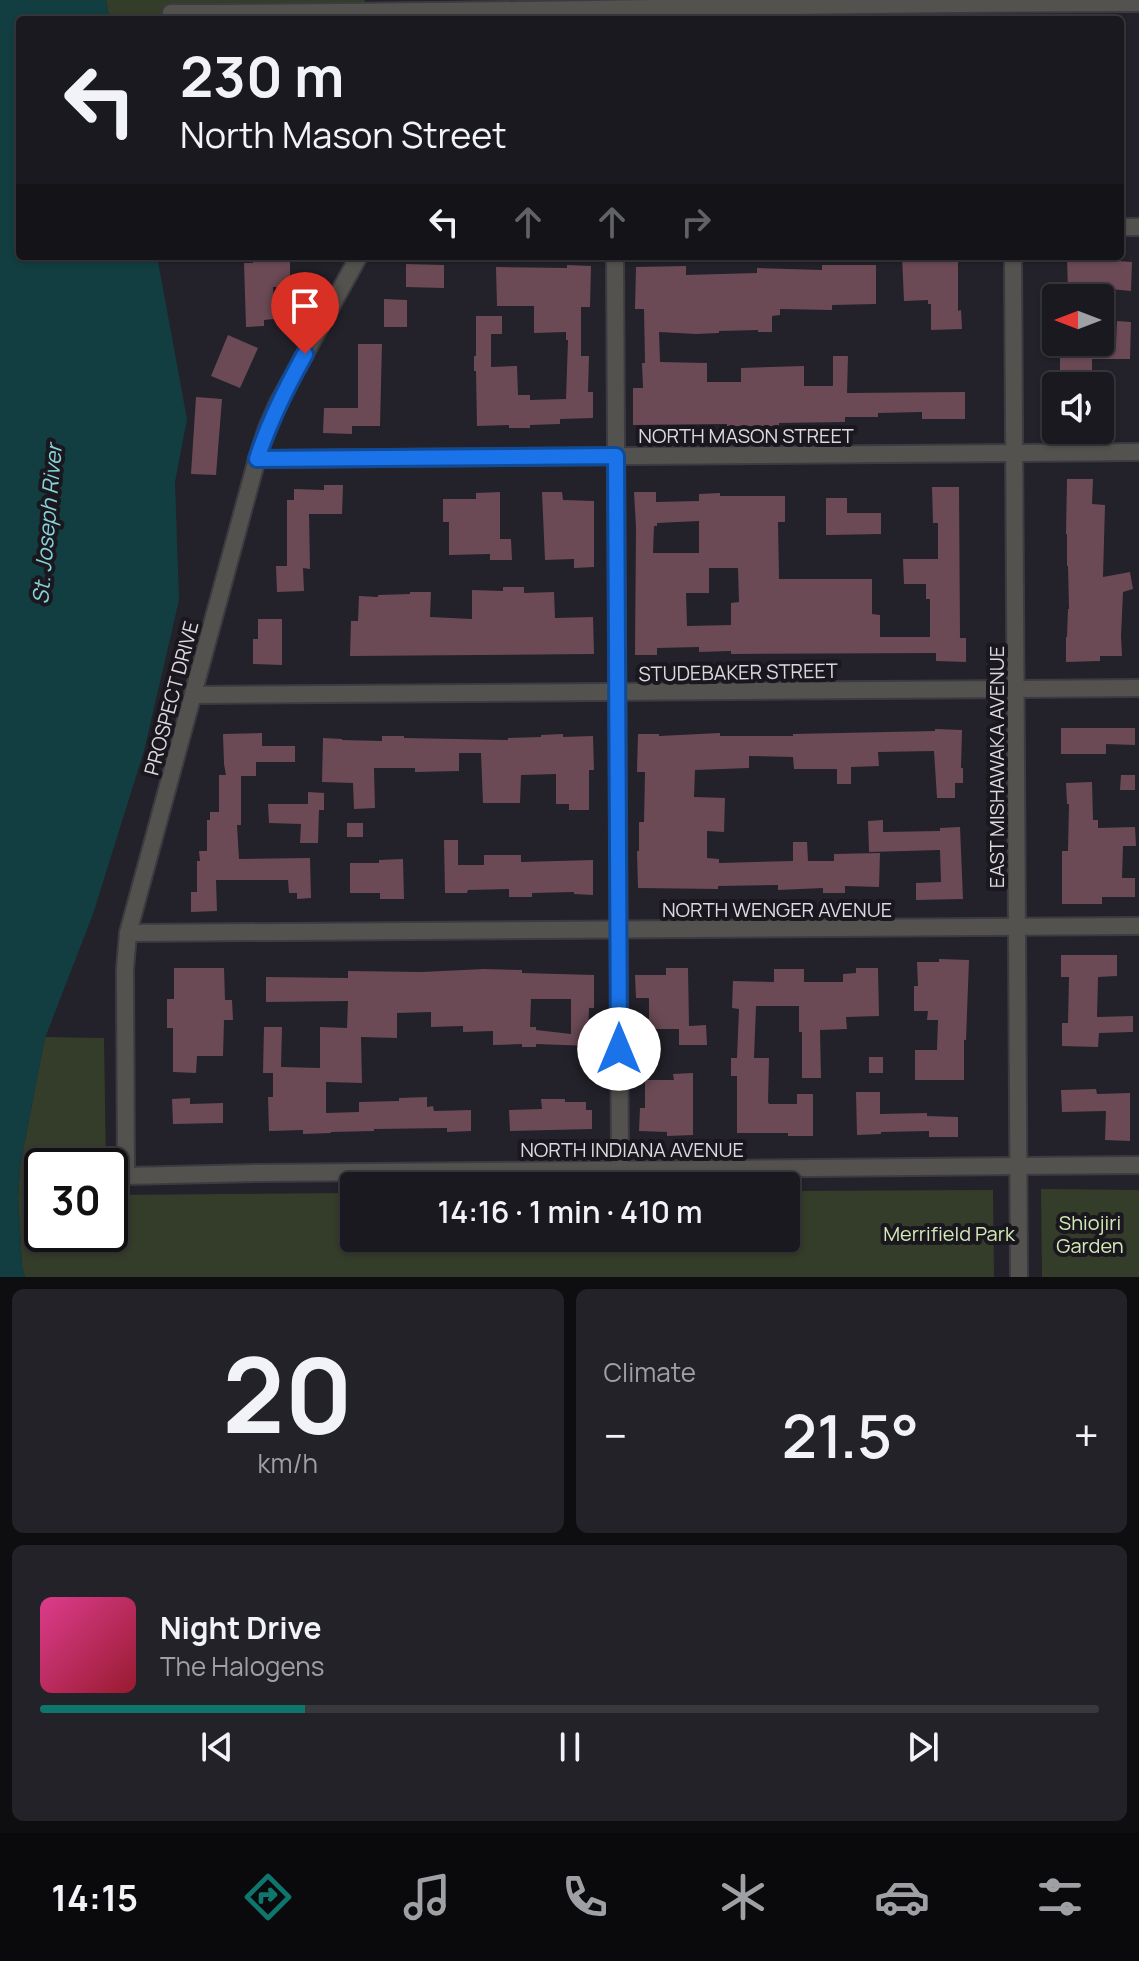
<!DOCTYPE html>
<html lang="en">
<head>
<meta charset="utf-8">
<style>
  body { margin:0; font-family:Manrope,sans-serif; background:#232228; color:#f1f3f6; height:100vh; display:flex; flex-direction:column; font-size:30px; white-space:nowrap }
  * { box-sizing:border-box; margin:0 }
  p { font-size:26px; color:#9fa0a4 }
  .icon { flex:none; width:44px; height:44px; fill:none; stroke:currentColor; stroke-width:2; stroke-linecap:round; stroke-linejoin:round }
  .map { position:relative; height:1277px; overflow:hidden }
  .details { display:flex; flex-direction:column; gap:12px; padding:12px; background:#0e0e11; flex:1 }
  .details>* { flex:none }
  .hud { position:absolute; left:16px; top:16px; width:1108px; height:244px; border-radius:8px; box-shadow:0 2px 6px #0004,0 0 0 2px #38383d; background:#1a191f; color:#f1f3f6; overflow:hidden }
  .needle { width:52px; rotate:270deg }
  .controls { position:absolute; left:1042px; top:284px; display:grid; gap:16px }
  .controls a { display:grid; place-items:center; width:72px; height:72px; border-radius:8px; background:#1a191f; box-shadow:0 2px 6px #0004,0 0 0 2px #38383d; font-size:40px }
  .speed { position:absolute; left:24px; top:1148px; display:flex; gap:16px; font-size:40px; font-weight:700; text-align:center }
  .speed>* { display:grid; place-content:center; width:104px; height:104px; border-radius:50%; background:#1a191f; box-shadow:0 2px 6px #0004,0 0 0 2px #38383d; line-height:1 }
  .speed .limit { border:4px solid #111; border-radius:12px; background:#fff; color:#111 }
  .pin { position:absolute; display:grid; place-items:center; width:68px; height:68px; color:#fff; margin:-82px -34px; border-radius:50% 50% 50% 0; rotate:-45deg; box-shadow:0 0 8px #0007 }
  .pin .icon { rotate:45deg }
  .me { position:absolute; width:88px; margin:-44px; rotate:0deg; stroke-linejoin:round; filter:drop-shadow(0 0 6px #0008) }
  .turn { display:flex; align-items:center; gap:28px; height:168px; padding:0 32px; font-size:36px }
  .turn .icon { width:104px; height:104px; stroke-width:2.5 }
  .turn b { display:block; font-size:56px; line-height:68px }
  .lanes { display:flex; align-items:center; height:76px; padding:0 32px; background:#0003; justify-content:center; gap:40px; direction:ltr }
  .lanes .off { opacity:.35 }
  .big { font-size:60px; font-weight:600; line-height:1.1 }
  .details .widget { flex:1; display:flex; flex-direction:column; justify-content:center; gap:12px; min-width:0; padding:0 28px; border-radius:12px; background:#232228 }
  .details .dial { align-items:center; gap:0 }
  .dial b { font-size:104px; line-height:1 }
  .song { display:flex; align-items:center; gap:24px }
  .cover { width:96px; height:96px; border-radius:12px; background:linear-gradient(135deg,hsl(330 70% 55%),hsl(350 70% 35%)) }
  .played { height:8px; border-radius:4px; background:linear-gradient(90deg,#0f766e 25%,#38383d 25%) }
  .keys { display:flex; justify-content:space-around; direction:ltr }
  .heat { display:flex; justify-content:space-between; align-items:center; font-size:44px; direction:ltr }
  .details .tiles { flex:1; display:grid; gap:12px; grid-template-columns:1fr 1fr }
  .widget:last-child { grid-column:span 2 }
  .trip { position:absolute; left:340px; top:1172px; width:460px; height:80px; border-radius:8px; background:#1a191f; box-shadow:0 2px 6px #0004,0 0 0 2px #38383d; font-weight:600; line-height:80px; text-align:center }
  .tab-bar { display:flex; height:128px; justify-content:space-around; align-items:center; background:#0a0a0c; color:#9fa0a4 }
  .tab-bar .icon { width:56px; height:56px }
  .tab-bar .current { color:#0f766e }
  .tab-bar b { font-size:36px; color:#f1f3f6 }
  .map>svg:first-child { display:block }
</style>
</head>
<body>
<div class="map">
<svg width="1139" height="1277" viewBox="0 0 1139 1277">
  <rect width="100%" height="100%" fill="#232129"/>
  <g fill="#343d29">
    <polygon points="106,0 365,0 354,20 110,20"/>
    <polygon points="45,1037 104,1038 106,1166 42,1166 42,1234 110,1234 110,1195 354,1193 354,1238 786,1238 786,1191 993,1190 994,1277 25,1277 22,1266 18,1199 20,1166"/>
    <polygon points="1041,1189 1139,1190 1139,1277 1042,1277"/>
  </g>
  <polygon fill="#123e41" points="0,0 106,0 110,20 20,20 20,256 157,256 187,419 175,482 179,600 144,751 93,914 45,1038 20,1166 18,1199 22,1266 25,1277 0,1277"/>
  <g fill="#6b4a55" fill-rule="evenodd">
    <polygon points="253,256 290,256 290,287 273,287 274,319 264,320 264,326 246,327 244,263 253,263"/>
    <polygon points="902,256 958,256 958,311 961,310 962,329 931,330 931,304 928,304 928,300 904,301"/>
    <polygon points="1067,259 1092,259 1132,262 1131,291 1110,289 1068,290"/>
    <polygon points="406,264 444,265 444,288 406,287"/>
    <polygon points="567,265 591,266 590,307 581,307 581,356 589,356 588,392 593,392 593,418 560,419 560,424 530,425 530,428 509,428 509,425 477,426 476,371 474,371 474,356 476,356 476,316 502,316 502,334 491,334 491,367 517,366 518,395 530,395 530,400 566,399 568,340 566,340 566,332 534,333 534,306 497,306 496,267 567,268"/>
    <polygon points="822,265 876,265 876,304 832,305 832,310 780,309 780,315 772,316 772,332 758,332 758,330 719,331 719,333 696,334 659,332 660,362 707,363 707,382 741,382 741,368 804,366 804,386 833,386 833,356 848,356 847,393 965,392 965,419 922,419 922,412 878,413 878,417 845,417 845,422 779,423 779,426 727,426 727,424 633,425 633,388 643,388 642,363 645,363 644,309 635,309 636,267 686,266 686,275 757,273 757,268 822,270"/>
    <polygon points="384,299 407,300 407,327 384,327"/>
    <polygon points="1117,321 1131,322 1130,359 1092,359 1092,386 1068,386 1068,376 1060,376 1060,344 1116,343"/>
    <polygon points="228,335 258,348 240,388 211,376"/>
    <polygon points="358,344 382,344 380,426 352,426 352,434 323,433 324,408 358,408"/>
    <polygon points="1114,396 1114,423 1100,423 1100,397"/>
    <polygon points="196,397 222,399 216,475 191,474"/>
    <polygon points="1067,479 1093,479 1092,504 1105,505 1103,577 1130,572 1133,589 1123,592 1121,636 1122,656 1100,656 1100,661 1066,662 1066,637 1067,637 1068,609 1069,609 1068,566 1067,566 1067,534 1066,534"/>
    <polygon points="324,485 343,485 342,514 309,514 310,569 303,568 304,591 277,592 276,566 287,566 287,500 294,500 294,489 324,490"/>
    <path d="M932,487H959L960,638H966V662L936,661V653L731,654V651L699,652V647L657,648V655H635L636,527L634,492H656V502L699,501V494L720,493V496H785V522H778L779,579H872V614L880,615V637H930V599H926V584H904L903,559H938V523H933ZM699,521V553H653L654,526H657V523ZM709,568H738L739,602L731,603V625L687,626L686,593H709Z"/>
    <polygon points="500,492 500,539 511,539 512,560 490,560 490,554 449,555 449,522 443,522 443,499 476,499 476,493"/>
    <polygon points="542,492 562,492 563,500 594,501 594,567 574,568 574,559 545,560"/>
    <polygon points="826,498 847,498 847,513 881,513 881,534 826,535"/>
    <polygon points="503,587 524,587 524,593 554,592 555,618 593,617 594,654 350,656 351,621 358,621 359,596 378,597 378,595 410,594 410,592 431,592 430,617 472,619 472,590 503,591"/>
    <polygon points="258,619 282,619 282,665 253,664 253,639 258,639"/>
    <polygon points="1061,728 1135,728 1135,745 1106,744 1106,754 1061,754"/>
    <polygon points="935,729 962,730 961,768 963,768 963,783 955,783 955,798 937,798 934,751 878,752 879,766 851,767 851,784 837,784 837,769 794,769 793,757 749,756 749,768 695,770 694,797 725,798 724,832 707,831 707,858 719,859 719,863 793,861 793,842 807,842 808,861 834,861 834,854 880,853 879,887 845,886 845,893 823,893 823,888 778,890 778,885 718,886 718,889 638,888 637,851 639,851 639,822 644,822 645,772 637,772 638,734 659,734 659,736 720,733 720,736 793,736 793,734 935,731"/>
    <polygon points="262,733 262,746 295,746 295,762 256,762 256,776 241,776 241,825 237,825 239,859 310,858 311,898 297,899 297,893 289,893 288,880 216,880 217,911 191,912 191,892 197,892 197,861 200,861 199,851 207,851 207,820 210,820 210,812 219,812 219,775 226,775 224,764 223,734"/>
    <polygon points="563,734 563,737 593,736 594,770 589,770 589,810 569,810 569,804 556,804 556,774 521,775 520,803 483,803 481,753 459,753 459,771 415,772 415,768 374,768 375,808 354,809 353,783 322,782 323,738 342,739 342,740 382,741 382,736 404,736 404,738 508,740 508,738 541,737 541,735"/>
    <polygon points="1121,775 1135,775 1135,790 1120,790"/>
    <polygon points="1092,782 1093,820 1098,820 1098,828 1135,827 1136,846 1123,846 1122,878 1135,878 1135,897 1102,897 1102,904 1062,904 1062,851 1068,851 1069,804 1067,804 1066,783"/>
    <polygon points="308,792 324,793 324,810 319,810 318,843 300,843 301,824 269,823 268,804 308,804"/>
    <polygon points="883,820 883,832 940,831 940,828 960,827 963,899 916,900 916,883 941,882 940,850 869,852 868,821"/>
    <rect x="347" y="823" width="16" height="14"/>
    <polygon points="444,840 458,840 458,865 484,865 484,855 521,855 521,862 593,860 593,895 574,894 574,892 532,893 532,897 509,897 509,889 468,890 467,893 445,893"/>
    <polygon points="403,859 404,899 380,899 380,893 350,893 350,863 379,863 379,860"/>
    <polygon points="1061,955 1117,955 1117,976 1098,977 1097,1017 1133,1016 1133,1032 1099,1033 1098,1047 1062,1046 1062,1023 1068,1023 1069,977 1061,977"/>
    <polygon points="939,959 969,960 966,1040 964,1040 964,1080 915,1080 915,1050 937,1050 938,1020 927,1020 928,1011 914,1011 914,986 918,986 917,962 939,962"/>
    <polygon points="174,968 224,968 225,1000 232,1000 233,1020 224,1020 223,1056 197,1056 196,1073 173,1072 173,1028 167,1028 167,999 174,999"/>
    <polygon points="666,968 688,968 689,1026 706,1025 707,1045 679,1045 679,1029 649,1029 649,998 636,998 635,975 666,975"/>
    <polygon points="856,968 878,968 879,1016 846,1017 847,1029 820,1030 821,1078 802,1078 802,1032 799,1032 799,1006 756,1006 754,1058 769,1058 768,1102 769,1104 797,1104 797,1094 813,1094 813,1136 788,1136 788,1133 737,1133 737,1076 731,1076 731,1058 737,1058 739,1009 732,1008 733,981 774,982 774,969 804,969 804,982 843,982 843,974 856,973"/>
    <path d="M484,969L522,970V973L594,975V1008H589L588,1036H592L591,1046L536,1044V1047H522V1044L493,1045V1031L463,1032V1026L431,1027V1012L397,1013V1038L361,1037L362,1083L326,1082V1113L359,1112V1102L399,1101V1098L427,1097V1107L433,1106L434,1111L471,1110V1131L447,1132V1128L374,1129V1131L331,1132V1133L303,1134V1130L269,1131L268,1097H273V1073H263L264,1027H282L281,1067L320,1068V1027L347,1028L348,1001L266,1002V977L348,978V971L422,972ZM531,999H571V1034L536,1030V1027H530Z"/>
    <rect x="869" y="1057" width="14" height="16"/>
    <polygon points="693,1073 693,1135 667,1136 667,1132 639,1131 640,1108 645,1108 645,1080 674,1080 673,1074"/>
    <polygon points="1096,1089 1097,1094 1130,1093 1130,1141 1105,1140 1106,1111 1062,1112 1061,1090"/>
    <polygon points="856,1092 880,1092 880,1114 927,1113 927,1116 958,1117 958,1137 929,1137 929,1131 881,1132 881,1134 857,1135"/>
    <polygon points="190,1098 190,1104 223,1103 223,1123 173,1124 172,1099"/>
    <polygon points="541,1099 565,1099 565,1102 586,1102 586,1110 592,1110 592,1129 510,1131 509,1110 542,1109"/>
  </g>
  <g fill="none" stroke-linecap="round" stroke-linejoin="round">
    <g stroke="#3d3b42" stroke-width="20">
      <g id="minor">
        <path d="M171,13C494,13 816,3 1139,3"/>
        <polyline points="1120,227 1139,227"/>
        <polyline points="359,256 278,403 267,428 257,459 128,933 125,969 126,1176 257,1173 1139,1165"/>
        <polyline points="615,256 620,1170"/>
        <polyline points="1013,256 1019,1277"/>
        <polyline points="257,459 1139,452"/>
        <polyline points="193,695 1139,688"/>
        <polyline points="128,933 1139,926"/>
      </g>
    </g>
    <use href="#minor" stroke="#53524e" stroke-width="16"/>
  </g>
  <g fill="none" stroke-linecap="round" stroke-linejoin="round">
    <g stroke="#114b97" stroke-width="20">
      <path id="route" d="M305,354C286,388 269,421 257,459L616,456L619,1049"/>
    </g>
    <use href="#route" stroke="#1a73e8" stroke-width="14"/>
  </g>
  <g text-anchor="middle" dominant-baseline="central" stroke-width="8" stroke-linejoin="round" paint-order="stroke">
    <g font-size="20" fill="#dbd9de" stroke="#1a171f">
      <text x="746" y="435">NORTH MASON STREET</text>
      <text transform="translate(738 672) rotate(-1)">STUDEBAKER STREET</text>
      <text transform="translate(171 698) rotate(-75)">PROSPECT DRIVE</text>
      <text transform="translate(996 767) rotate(-90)">EAST MISHAWAKA AVENUE</text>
      <text x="777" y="909">NORTH WENGER AVENUE</text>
      <text x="632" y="1149">NORTH INDIANA AVENUE</text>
    </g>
    <g font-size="20" fill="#d2ebb4" stroke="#1a171f">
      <text x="1090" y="1222">Shiojiri<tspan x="1090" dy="23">Garden</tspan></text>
      <text x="949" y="1233">Merrifield Park</text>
    </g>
    <g font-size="22" font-style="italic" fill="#85d4d9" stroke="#1a171f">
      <text transform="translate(47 524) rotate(-85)">St. Joseph River</text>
    </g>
  </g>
</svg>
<div class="controls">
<a><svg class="needle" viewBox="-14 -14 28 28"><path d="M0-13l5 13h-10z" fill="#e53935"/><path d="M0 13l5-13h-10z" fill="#9fa0a4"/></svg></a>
<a><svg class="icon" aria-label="sound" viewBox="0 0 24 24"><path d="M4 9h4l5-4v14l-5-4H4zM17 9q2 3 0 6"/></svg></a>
</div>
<div class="speed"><div class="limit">30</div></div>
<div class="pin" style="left:305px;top:354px;background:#d93025"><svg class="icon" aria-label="arrive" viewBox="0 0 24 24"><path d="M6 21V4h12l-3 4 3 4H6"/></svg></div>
<svg class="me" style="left:619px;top:1049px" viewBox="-20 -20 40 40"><circle r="19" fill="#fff"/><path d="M0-13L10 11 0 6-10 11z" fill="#1a73e8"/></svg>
<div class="trip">14:16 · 1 min · 410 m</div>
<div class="hud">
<div class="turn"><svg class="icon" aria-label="left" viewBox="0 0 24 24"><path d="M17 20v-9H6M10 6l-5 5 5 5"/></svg><div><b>230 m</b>North Mason Street</div></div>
<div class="lanes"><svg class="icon" aria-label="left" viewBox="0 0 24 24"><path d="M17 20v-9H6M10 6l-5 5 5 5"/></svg><svg class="icon off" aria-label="ahead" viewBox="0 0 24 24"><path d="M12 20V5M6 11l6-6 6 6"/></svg><svg class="icon off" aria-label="ahead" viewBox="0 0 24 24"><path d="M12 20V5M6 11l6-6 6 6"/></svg><svg class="icon off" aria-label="right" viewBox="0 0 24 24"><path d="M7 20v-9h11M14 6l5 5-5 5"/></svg></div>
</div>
</div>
<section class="details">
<div class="tiles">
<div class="widget dial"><b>20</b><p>km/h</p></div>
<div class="widget"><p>Climate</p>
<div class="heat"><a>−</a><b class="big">21.5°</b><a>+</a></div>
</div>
<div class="widget">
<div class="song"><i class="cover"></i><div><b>Night Drive</b><p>The Halogens</p></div></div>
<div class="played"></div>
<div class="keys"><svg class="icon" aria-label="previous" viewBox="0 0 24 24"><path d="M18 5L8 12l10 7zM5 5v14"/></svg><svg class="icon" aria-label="pause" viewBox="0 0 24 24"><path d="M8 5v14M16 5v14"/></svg><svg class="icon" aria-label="next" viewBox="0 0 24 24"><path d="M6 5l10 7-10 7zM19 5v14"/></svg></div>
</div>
</div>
</section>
<nav class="tab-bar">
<b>14:15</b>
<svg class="icon current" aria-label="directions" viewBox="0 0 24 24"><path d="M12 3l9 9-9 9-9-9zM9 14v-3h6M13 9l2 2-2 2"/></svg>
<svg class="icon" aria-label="music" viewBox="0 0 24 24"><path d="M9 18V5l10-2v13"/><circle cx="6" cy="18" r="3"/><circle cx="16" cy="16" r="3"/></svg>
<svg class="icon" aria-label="phone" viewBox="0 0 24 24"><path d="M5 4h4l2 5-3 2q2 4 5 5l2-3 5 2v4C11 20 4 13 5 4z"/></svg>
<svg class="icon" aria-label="climate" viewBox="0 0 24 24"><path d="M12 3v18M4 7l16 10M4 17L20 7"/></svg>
<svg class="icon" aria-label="car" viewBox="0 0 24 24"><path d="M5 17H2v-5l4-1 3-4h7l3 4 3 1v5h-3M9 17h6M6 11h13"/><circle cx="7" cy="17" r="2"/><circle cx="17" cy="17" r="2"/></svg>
<svg class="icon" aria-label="filters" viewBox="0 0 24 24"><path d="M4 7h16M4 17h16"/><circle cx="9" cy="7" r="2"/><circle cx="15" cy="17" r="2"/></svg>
</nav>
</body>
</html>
